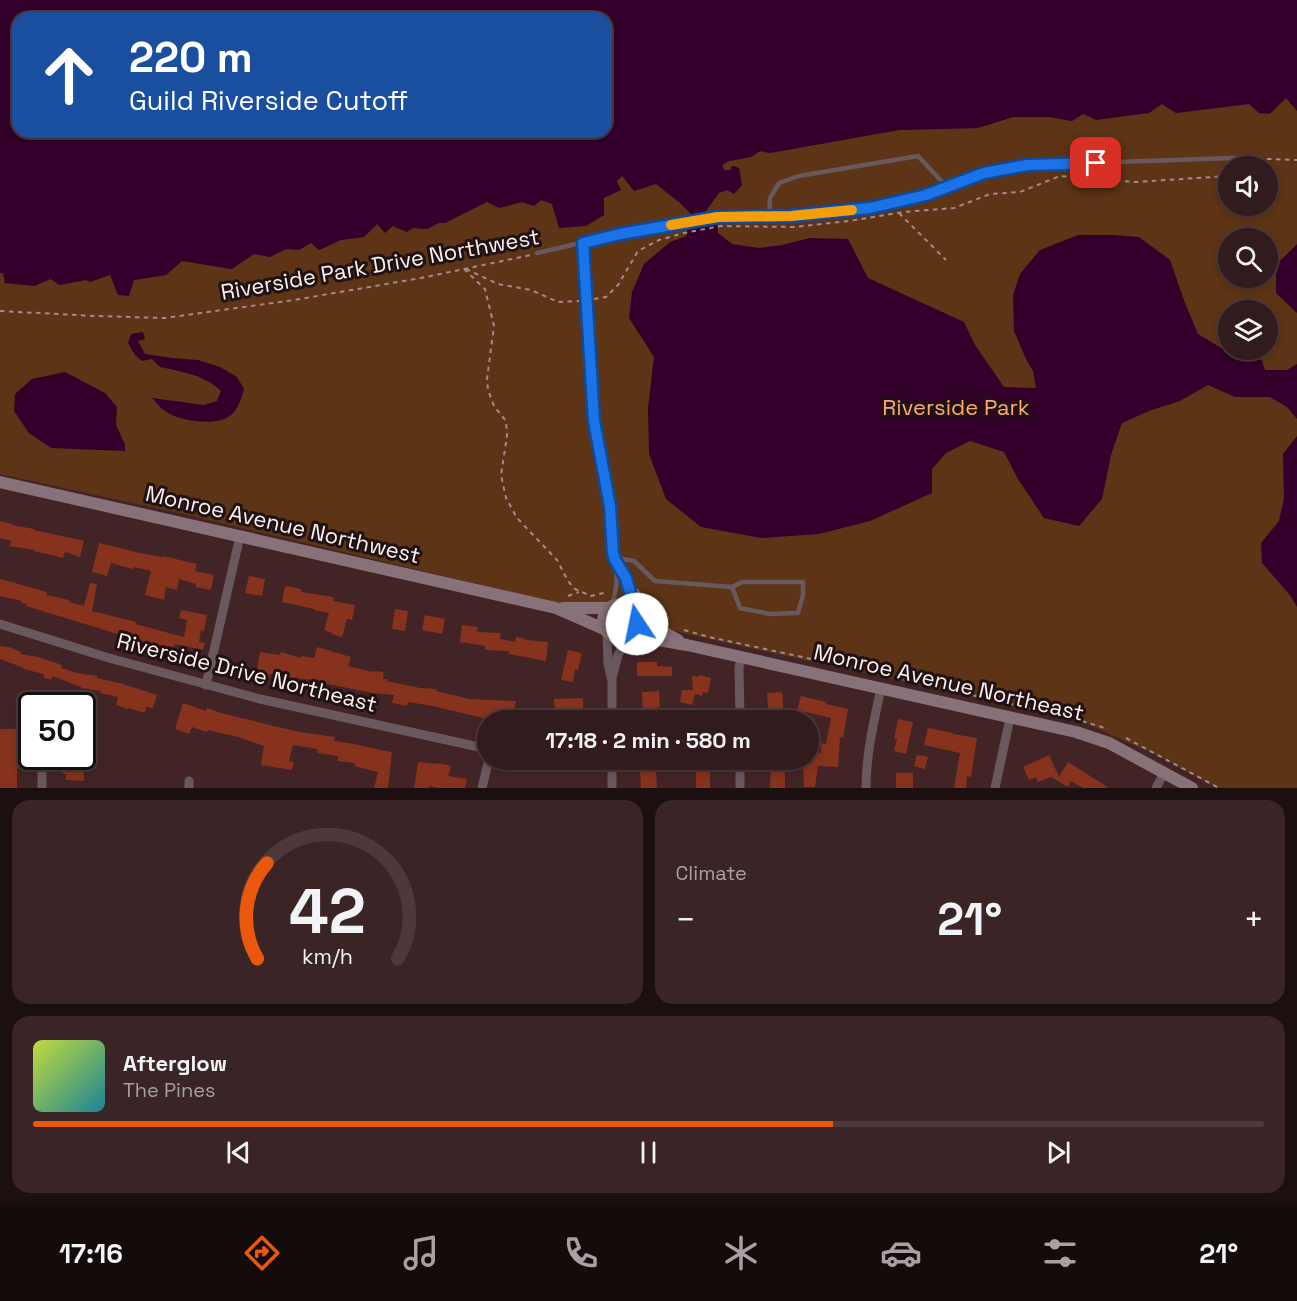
<!DOCTYPE html>
<html lang="en">
<head>
<meta charset="utf-8">
<style>
  body { margin:0; font-family:"Space Grotesk",sans-serif; background:#3a2425; color:#f1f3f6; height:100vh; display:flex; flex-direction:column; font-size:22px; white-space:nowrap }
  * { box-sizing:border-box; margin:0 }
  p { font-size:20px; color:#a8a1a3 }
  .icon { flex:none; width:33px; height:33px; fill:none; stroke:currentColor; stroke-width:2; stroke-linecap:round; stroke-linejoin:round }
  .map { position:relative; height:788px; overflow:hidden }
  .drawer { display:flex; flex-direction:column; gap:12px; padding:12px; background:#1c0f0f; flex:1 }
  .drawer>* { flex:none }
  .banner { position:absolute; left:12px; top:12px; width:600px; height:126px; border-radius:18px; box-shadow:0 3px 9px #0003,0 0 0 2px #4d393b; background:#1a4fa0; color:#fff; overflow:hidden }
  .controls { position:absolute; left:1218px; top:156px; display:grid; gap:12px }
  .controls a { display:grid; place-items:center; width:60px; height:60px; border-radius:50%; background:#321b1c; box-shadow:0 3px 9px #0003,0 0 0 2px #4d393b; font-size:30px }
  .speed { position:absolute; left:18px; top:692px; display:flex; gap:12px; font-size:30px; font-weight:700; text-align:center }
  .speed>* { display:grid; place-content:center; width:78px; height:78px; border-radius:50%; background:#321b1c; box-shadow:0 3px 9px #0003,0 0 0 2px #4d393b; line-height:1 }
  .speed .limit { border:3px solid #111; border-radius:9px; background:#fff; color:#111 }
  .pin { position:absolute; display:grid; place-items:center; width:51px; height:51px; color:#fff; margin:-26px; border-radius:12px; box-shadow:0 3px 9px #0006 }
  .me { position:absolute; width:66px; margin:-33px; rotate:349deg; stroke-linejoin:round; filter:drop-shadow(0 0 4px #0008) }
  .turn { display:flex; align-items:center; gap:21px; height:126px; padding:0 18px; font-size:27px }
  .turn .icon { width:78px; height:78px; stroke-width:2.5 }
  .turn b { display:block; font-size:42px; line-height:51px }
  .big { font-size:45px; font-weight:700; line-height:1.1 }
  .drawer .card { flex:1; display:flex; flex-direction:column; justify-content:center; gap:9px; min-width:0; padding:0 21px; border-radius:18px; background:#3a2425 }
  .drawer .dial { align-items:center; gap:0 }
  .dial svg { height:156px; overflow:visible; fill:none; stroke:#4d393b; stroke-width:7; stroke-linecap:round; text-anchor:middle }
  .dial text { fill:#f1f3f6; stroke:none }
  .song { display:flex; align-items:center; gap:18px }
  .cover { width:72px; height:72px; border-radius:9px; background:linear-gradient(135deg,hsl(70 70% 55%),hsl(190 70% 35%)) }
  .played { height:6px; border-radius:3px; background:linear-gradient(90deg,#ea580c 65%,#4d393b 65%) }
  .keys { display:flex; justify-content:space-around; direction:ltr }
  .heat { display:flex; justify-content:space-between; align-items:center; font-size:33px; direction:ltr }
  .drawer .tiles { flex:1; display:grid; gap:12px; grid-template-columns:1fr 1fr }
  .card:last-child { grid-column:span 2 }
  .trip { position:absolute; left:477px; top:710px; width:342px; height:60px; border-radius:30px; background:#321b1c; box-shadow:0 3px 9px #0003,0 0 0 2px #4d393b; font-weight:700; line-height:60px; text-align:center }
  .dock { display:flex; height:96px; justify-content:space-around; align-items:center; background:#140b0b; color:#a8a1a3 }
  .dock .icon { width:42px; height:42px }
  .dock .active { color:#ea580c }
  .dock b { font-size:27px; color:#f1f3f6 }
  .map>svg:first-child { display:block }
</style>
</head>
<body>
<div class="map">
<svg width="1297" height="788" viewBox="0 0 1297 788">
  <rect width="100%" height="100%" fill="#432426"/>
  <path fill="#5d3415" fill-rule="evenodd" d="M1286,98L1297,111V788H1216L1158,756L1079,720L709,639L179,513L0,474V273L51,279L59,285L86,280L90,282L110,275L134,280L166,275L182,261L232,269L254,253L270,257L286,249L299,250L311,242L319,250L341,240L364,237L377,224L392,226L407,232L413,228L427,229L439,223H445L487,202L499,208L522,202L534,206L541,200L552,204L603,197L622,175L656,184L680,203L727,190L731,170H724L722,165L729,161L751,157L760,151L770,153L899,130L978,128L1013,117H1049L1071,121L1083,114L1149,113L1162,104L1176,113L1249,104L1259,113ZM1228,166H1268V206H1228ZM1228,238H1268V278H1228ZM1228,310H1268V350H1228Z"/>
  <g fill="#32002a" fill-rule="evenodd">
    <path d="M0,0H1297V111L1286,98L1270,114L1259,113L1249,104L1176,113L1162,104L1149,113L1096,120L1083,114L1072,121L1049,117H1013L978,128L899,130L770,153L760,151L751,157L729,161L722,165L724,170H731V167L734,166L739,168L742,185L734,194L727,190L719,193L706,211L710,224H717L718,233L732,244L759,248L782,245L810,238L848,239L868,278L964,322L975,345L1004,387L1036,388L1033,371L1026,359L1014,331L1013,295L1020,274L1040,250L1078,235H1113L1139,237L1170,260L1185,303L1198,334L1226,351L1258,350L1265,370H1287L1297,364V419L1287,407L1270,397H1235L1208,385L1180,401L1149,411L1122,423L1111,455L1102,499L1079,526L1044,518L1018,479L1004,452L970,441L946,453L932,469V493L870,521L819,534L761,538L701,527L666,499L649,454L648,408L654,357L629,318L632,292L644,264L670,242L687,236V229L693,227L691,214L680,203L656,184L634,191L622,176L617,181L621,190L604,198V215L586,226L559,228L552,204L541,200L534,206L522,202L499,208L487,202L445,223H439L427,229L413,228L407,232L393,226L385,233L377,224L364,237L341,240L319,250L311,243L299,250L286,249L270,257L254,254L232,269L182,261L166,275L134,280L129,296L118,295L110,275L90,282L86,280L59,285L51,279L34,286L5,283L3,273H0ZM18,18H606V132H18Z"/>
    <polygon points="1297,244 1297,313 1276,293 1276,265"/>
    <path d="M143,332L145,339L138,341L145,354L172,358L198,360L220,367L237,377L244,389C241,399 238,411 228,417C216,426 177,421 165,411C160,408 156,402 152,398L204,405L217,401L221,391L211,383L197,376L179,371L160,367L152,359L142,361L135,355L128,343L131,334Z"/>
    <polygon points="65,372 105,393 117,407 116,425 125,445 125,451 51,448 29,433 14,411 15,394 32,379"/>
    <polygon points="1297,436 1297,607 1290,595 1262,563 1261,543 1279,521 1284,498 1283,454"/>
  </g>
  <g fill="#86321d">
    <polygon points="0,521 12,524 12,525 34,529 34,530 84,541 80,557 65,552 63,558 34,551 35,550 10,546 11,541 0,538"/>
    <polygon points="99,543 140,553 163,557 163,556 197,564 195,571 214,575 211,590 196,587 196,584 179,579 177,590 166,587 164,600 145,595 151,571 134,567 133,569 111,563 107,576 92,572"/>
    <polygon points="249,576 265,579 262,596 245,593"/>
    <polygon points="0,579 47,592 46,595 69,600 69,602 84,606 90,583 97,584 92,611 136,622 135,624 184,637 187,620 179,618 181,610 207,615 204,631 201,630 199,642 205,643 203,650 175,644 174,647 168,646 167,649 26,606 27,604 22,603 22,601 0,596"/>
    <polygon points="285,586 301,589 301,592 334,597 333,601 355,605 352,620 347,619 342,637 332,634 332,633 324,630 329,613 314,610 314,609 282,602"/>
    <polygon points="395,609 408,611 405,631 392,629"/>
    <polygon points="425,615 445,619 442,634 422,630"/>
    <polygon points="462,625 478,627 477,632 501,633 500,639 515,642 516,637 526,639 526,640 548,642 546,661 509,654 509,651 485,650 485,646 460,642"/>
    <polygon points="0,646 9,647 21,652 20,654 38,657 62,665 61,668 77,673 97,676 97,678 123,684 157,695 153,708 146,707 145,713 128,708 128,709 116,705 118,697 100,693 101,691 81,688 81,687 52,676 51,680 43,677 44,674 23,669 24,668 0,659"/>
    <polygon points="317,647 351,657 348,666 372,672 373,671 384,672 383,679 387,679 387,681 420,688 437,689 436,691 469,699 516,701 514,709 546,717 546,720 491,720 433,706 408,702 407,706 392,703 394,695 373,693 323,683 324,681 282,677 270,674 269,678 256,676 260,652 280,655 281,652 301,658 301,656 314,658"/>
    <polygon points="568,650 582,653 578,670 575,669 573,682 561,680"/>
    <polygon points="637,662 657,662 657,666 672,667 672,676 637,676"/>
    <polygon points="692,675 698,677 699,675 711,678 708,693 703,692 702,696 695,694 692,705 680,702 682,690 693,690"/>
    <polygon points="659,691 660,707 657,707 658,716 643,717 642,692"/>
    <polygon points="782,692 784,718 769,719 767,693"/>
    <polygon points="801,696 826,702 826,704 848,709 843,738 840,737 838,767 818,766 815,787 804,787 803,759 814,759 815,752 821,753 821,743 826,744 831,718 797,710"/>
    <polygon points="583,698 583,713 564,713 564,709 555,709 554,699"/>
    <polygon points="183,703 206,711 207,708 221,713 278,727 300,732 335,737 334,741 354,744 380,750 392,752 388,788 374,788 378,772 354,766 355,763 338,761 338,756 317,753 318,749 293,745 289,761 294,762 292,770 261,765 264,746 238,737 208,730 207,732 192,727 189,734 175,729"/>
    <rect x="694" y="712" width="16" height="8"/>
    <polygon points="898,719 913,722 906,754 894,751 897,739 894,739"/>
    <polygon points="928,728 953,733 953,734 977,738 971,777 967,776 966,788 954,788 960,753 924,745"/>
    <polygon points="0,729 17,729 17,752 20,752 20,768 17,768 17,788 0,788"/>
    <polygon points="917,755 928,757 925,769 914,766"/>
    <polygon points="1049,755 1059,777 1068,762 1109,788 1083,788 1071,781 1068,787 1051,777 1038,782 1036,777 1029,780 1023,767"/>
    <polygon points="64,756 83,756 84,781 66,780 66,774 63,774"/>
    <polygon points="664,759 689,759 689,766 664,767"/>
    <rect x="696" y="759" width="14" height="29"/>
    <polygon points="773,759 785,759 785,788 770,788 771,767 773,767"/>
    <polygon points="418,762 438,764 438,763 451,766 448,776 467,779 465,788 438,788 429,786 429,788 414,788"/>
    <polygon points="640,770 656,770 657,788 641,788"/>
    <rect x="896" y="773" width="17" height="15"/>
  </g>
  <g fill="none" stroke-linecap="round" stroke-linejoin="round">
    <g stroke="#a18b8c" stroke-width="2" stroke-dasharray="4.5 4.5" stroke-linecap="butt">
      <polyline points="1240,158 1297,160"/>
      <polyline points="1252,166 1265,158"/>
      <polyline points="899,213 946,260"/>
      <polyline points="464,269 485,289 494,326 487,379 488,390 494,406 506,421 507,436 501,475 506,498 517,518 557,560 568,581 575,589 591,596 608,592"/>
      <polyline points="466,269 498,284 531,290 558,302 580,301"/>
      <polyline points="594,299 606,297 618,285 638,251 659,240 684,233 721,226 795,227 849,221 903,212 954,208 990,194 1020,192 1060,176 1135,182 1228,176"/>
      <polyline points="0,311 96,316 165,318 294,300 421,278 531,255"/>
      <polyline points="637,589 646,608"/>
      <polyline points="568,596 579,592"/>
      <polyline points="684,630 709,637 877,673 1062,716"/>
      <polyline points="1082,721 1108,729"/>
      <polyline points="1126,738 1219,788"/>
    </g>
    <g stroke="#69595e" stroke-width="4.5">
      <polyline points="769,216 770,198 779,183 799,176 918,156 947,187"/>
      <path d="M583,243L594,421L610,506L613,553C618,571 618,589 611,606"/>
      <polyline points="537,253 620,234 718,217 791,216 870,208 926,195 984,173 1027,165 1234,158"/>
      <polyline points="615,560 622,559 634,561 655,581 732,587"/>
      <polyline points="617,563 626,578 635,606 634,610"/>
      <polygon points="742,582 803,582 803,595 798,613 770,614 740,608 732,587"/>
    </g>
    <g stroke="#69595e" stroke-width="9">
      <polyline points="0,624 109,658 260,699 488,749"/>
      <polyline points="607,633 608,664 612,681 612,720"/>
      <polyline points="612,678 618,655 628,636"/>
      <polyline points="206,685 240,536"/>
      <polyline points="740,720 739,667 742,657"/>
      <polyline points="544,759 566,761 612,761"/>
      <polyline points="612,759 612,788"/>
      <polyline points="740,759 740,788"/>
      <polyline points="42,788 42,756"/>
      <polyline points="189,788 189,781"/>
      <polyline points="482,788 489,759"/>
      <path d="M866,788C866,754 874,721 881,688"/>
      <polyline points="995,788 1010,718"/>
      <polyline points="1156,788 1164,773"/>
    </g>
    <g stroke="#897179" stroke-width="12">
      <polyline points="0,482 556,608 604,629"/>
      <circle cx="620" cy="621" r="17"/>
      <polyline points="563,608 608,608"/>
      <polyline points="636,615 652,626 678,640"/>
      <polyline points="630,635 687,645 1076,732 1109,743 1192,788"/>
    </g>
  </g>
  <g fill="none" stroke-linecap="round" stroke-linejoin="round">
    <g stroke="#114b97" stroke-width="15">
      <polyline id="route" points="637,624 634,606 626,578 615,560 613,553 610,506 594,421 583,243 620,234 718,217 791,216 870,208 926,195 984,173 1027,165 1096,163"/>
    </g>
    <use href="#route" stroke="#1a73e8" stroke-width="10"/>
    <polyline stroke="#f59e0b" stroke-width="10" points="671,225 718,217 791,216 852,210"/>
  </g>
  <g text-anchor="middle" dominant-baseline="central" stroke-width="6" stroke-linejoin="round" paint-order="stroke">
    <g font-size="22" fill="#fef1f1" stroke="#201213">
      <text transform="translate(380 264) rotate(-10)">Riverside Park Drive Northwest</text>
      <text transform="translate(283 524) rotate(13)">Monroe Avenue Northwest</text>
      <text transform="translate(247 672) rotate(14)">Riverside Drive Northeast</text>
      <text transform="translate(949 682) rotate(13)">Monroe Avenue Northeast</text>
    </g>
    <g font-size="22" fill="#fcab73" stroke="#201213">
      <text x="956" y="407">Riverside Park</text>
    </g>
  </g>
</svg>
<div class="controls">
<a><svg class="icon" aria-label="sound" viewBox="0 0 24 24"><path d="M4 9h4l5-4v14l-5-4H4zM17 9q2 3 0 6"/></svg></a>
<a><svg class="icon" aria-label="search" viewBox="0 0 24 24"><circle cx="10" cy="10" r="6"/><path d="M15 15l6 6"/></svg></a>
<a><svg class="icon" aria-label="layers" viewBox="0 0 24 24"><path d="M12 4l9 5-9 5-9-5zM3 14l9 5 9-5"/></svg></a>
</div>
<div class="speed"><div class="limit">50</div></div>
<div class="pin" style="left:1096px;top:163px;background:#d93025"><svg class="icon" aria-label="arrive" viewBox="0 0 24 24"><path d="M6 21V4h12l-3 4 3 4H6"/></svg></div>
<svg class="me" style="left:637px;top:624px" viewBox="-20 -20 40 40"><circle r="19" fill="#fff"/><path d="M0-13L10 11 0 6-10 11z" fill="#1a73e8"/></svg>
<div class="trip">17:18 · 2 min · 580 m</div>
<div class="banner">
<div class="turn"><svg class="icon" aria-label="ahead" viewBox="0 0 24 24"><path d="M12 20V5M6 11l6-6 6 6"/></svg><div><b>220 m</b>Guild Riverside Cutoff</div></div>
</div>
</div>
<section class="drawer">
<div class="tiles">
<div class="card dial"><svg viewBox="0 0 100 80">
<path d="M14 69A42 42 0 1 1 86 69"/>
<path d="M14 69A42 42 0 0 1 19 20" stroke="#ea580c"/>
<text x="50" y="56" font-size="32" font-weight="700">42</text>
<text x="50" y="72" font-size="11">km/h</text>
</svg></div>
<div class="card"><p>Climate</p>
<div class="heat"><a>−</a><b class="big">21°</b><a>+</a></div>
</div>
<div class="card">
<div class="song"><i class="cover"></i><div><b>Afterglow</b><p>The Pines</p></div></div>
<div class="played"></div>
<div class="keys"><svg class="icon" aria-label="previous" viewBox="0 0 24 24"><path d="M18 5L8 12l10 7zM5 5v14"/></svg><svg class="icon" aria-label="pause" viewBox="0 0 24 24"><path d="M8 5v14M16 5v14"/></svg><svg class="icon" aria-label="next" viewBox="0 0 24 24"><path d="M6 5l10 7-10 7zM19 5v14"/></svg></div>
</div>
</div>
</section>
<nav class="dock">
<b>17:16</b>
<svg class="icon active" aria-label="directions" viewBox="0 0 24 24"><path d="M12 3l9 9-9 9-9-9zM9 14v-3h6M13 9l2 2-2 2"/></svg>
<svg class="icon" aria-label="music" viewBox="0 0 24 24"><path d="M9 18V5l10-2v13"/><circle cx="6" cy="18" r="3"/><circle cx="16" cy="16" r="3"/></svg>
<svg class="icon" aria-label="phone" viewBox="0 0 24 24"><path d="M5 4h4l2 5-3 2q2 4 5 5l2-3 5 2v4C11 20 4 13 5 4z"/></svg>
<svg class="icon" aria-label="climate" viewBox="0 0 24 24"><path d="M12 3v18M4 7l16 10M4 17L20 7"/></svg>
<svg class="icon" aria-label="car" viewBox="0 0 24 24"><path d="M5 17H2v-5l4-1 3-4h7l3 4 3 1v5h-3M9 17h6M6 11h13"/><circle cx="7" cy="17" r="2"/><circle cx="17" cy="17" r="2"/></svg>
<svg class="icon" aria-label="filters" viewBox="0 0 24 24"><path d="M4 7h16M4 17h16"/><circle cx="9" cy="7" r="2"/><circle cx="15" cy="17" r="2"/></svg>
<b>21°</b>
</nav>
</body>
</html>
